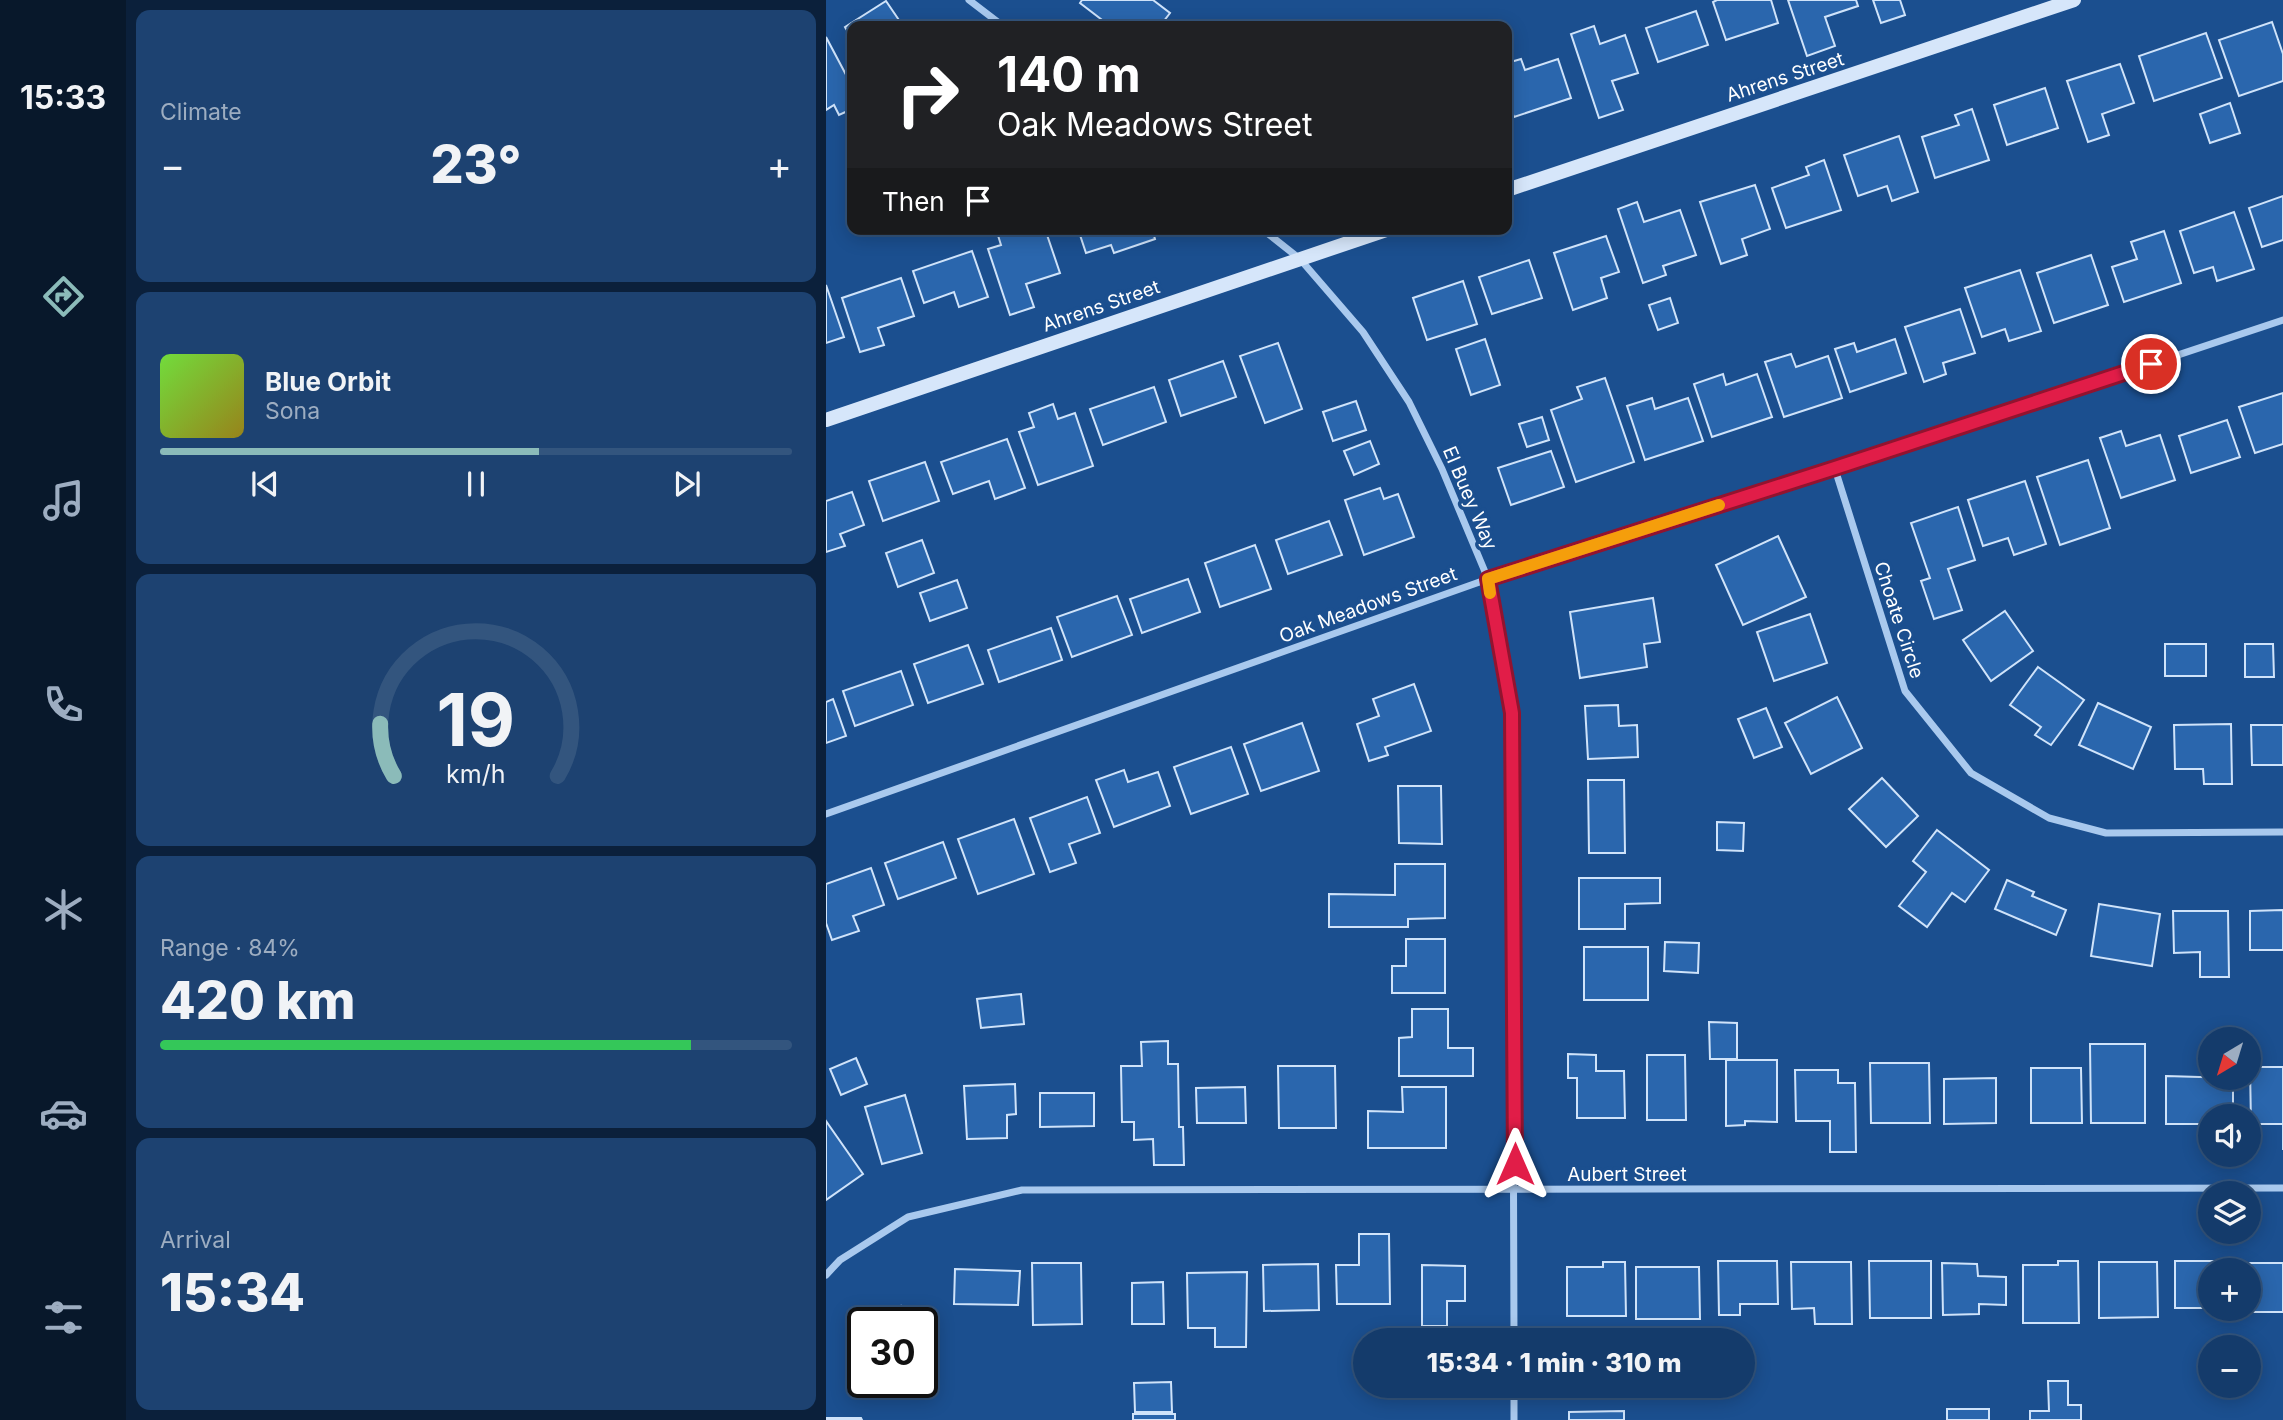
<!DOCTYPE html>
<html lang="en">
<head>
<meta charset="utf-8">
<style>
  body { margin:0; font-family:Inter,sans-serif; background:#1d4271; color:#f1f3f6; height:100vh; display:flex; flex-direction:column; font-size:26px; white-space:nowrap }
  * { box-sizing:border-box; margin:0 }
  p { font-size:23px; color:#9dadc1 }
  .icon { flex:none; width:38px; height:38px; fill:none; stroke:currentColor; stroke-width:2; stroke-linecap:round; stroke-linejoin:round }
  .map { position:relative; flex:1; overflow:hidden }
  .details { display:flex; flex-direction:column; gap:10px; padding:10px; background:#0b203b; width:700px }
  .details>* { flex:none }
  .guide { position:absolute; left:21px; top:21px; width:665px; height:214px; border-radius:14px; box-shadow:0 4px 18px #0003,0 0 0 2px #33557e; background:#202124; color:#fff; overflow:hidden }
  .needle { width:46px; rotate:218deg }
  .buttons { position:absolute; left:1372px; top:1027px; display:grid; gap:14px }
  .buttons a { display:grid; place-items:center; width:63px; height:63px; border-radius:50%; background:#143b6b; box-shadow:0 4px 18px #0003,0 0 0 2px #33557e; font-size:35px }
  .speed { position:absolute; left:21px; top:1307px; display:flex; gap:14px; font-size:35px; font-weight:700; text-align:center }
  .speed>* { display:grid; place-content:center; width:91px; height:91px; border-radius:50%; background:#143b6b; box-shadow:0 4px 18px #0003,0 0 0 2px #33557e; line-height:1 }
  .speed .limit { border:4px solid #111; border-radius:10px; background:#fff; color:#111 }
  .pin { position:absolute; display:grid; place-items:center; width:60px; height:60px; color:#fff; margin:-30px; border:4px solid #fff; border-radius:50%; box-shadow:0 2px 7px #0007 }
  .me { position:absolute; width:77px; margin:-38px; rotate:0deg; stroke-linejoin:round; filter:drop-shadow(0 0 5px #0008) }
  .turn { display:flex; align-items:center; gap:24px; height:147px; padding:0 35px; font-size:32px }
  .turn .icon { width:91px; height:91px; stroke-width:2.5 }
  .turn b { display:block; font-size:49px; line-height:60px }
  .then { display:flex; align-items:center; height:66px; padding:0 35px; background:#0003; gap:14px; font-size:26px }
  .big { font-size:52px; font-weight:800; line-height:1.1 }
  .details .card { flex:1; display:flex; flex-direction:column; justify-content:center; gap:10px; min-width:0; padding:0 24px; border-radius:14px; background:#1d4271 }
  .details .dial { align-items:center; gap:0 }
  .dial svg { height:182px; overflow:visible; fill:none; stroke:#33557e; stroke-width:7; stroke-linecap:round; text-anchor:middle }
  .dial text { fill:#f1f3f6; stroke:none }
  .song { display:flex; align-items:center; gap:21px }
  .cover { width:84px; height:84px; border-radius:10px; background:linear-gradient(135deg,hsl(100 70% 55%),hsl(50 70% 35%)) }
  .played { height:7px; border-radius:4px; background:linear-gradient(90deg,#8bbbb9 60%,#33557e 60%) }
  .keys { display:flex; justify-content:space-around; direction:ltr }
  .heat { display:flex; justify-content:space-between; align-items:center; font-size:38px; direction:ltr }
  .charge { height:10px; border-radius:5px; background:linear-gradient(90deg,#34c759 84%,#33557e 0) }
  .trip { position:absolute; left:527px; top:1328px; width:402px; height:70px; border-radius:35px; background:#143b6b; box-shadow:0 4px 18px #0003,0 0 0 2px #33557e; font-weight:800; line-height:70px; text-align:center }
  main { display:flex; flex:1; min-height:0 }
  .menu { display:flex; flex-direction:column; width:126px; justify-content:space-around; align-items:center; background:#08182b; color:#9dadc1 }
  .menu .icon { width:49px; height:49px }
  .menu .active { color:#8bbbb9 }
  .menu b { font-size:32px; color:#f1f3f6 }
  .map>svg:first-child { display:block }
</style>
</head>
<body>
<main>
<nav class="menu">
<b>15:33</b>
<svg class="icon active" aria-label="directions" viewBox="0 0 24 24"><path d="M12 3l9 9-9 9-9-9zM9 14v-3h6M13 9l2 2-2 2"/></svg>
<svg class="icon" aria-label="music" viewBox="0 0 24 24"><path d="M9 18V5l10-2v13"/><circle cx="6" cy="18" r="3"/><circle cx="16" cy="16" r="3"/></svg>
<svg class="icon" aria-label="phone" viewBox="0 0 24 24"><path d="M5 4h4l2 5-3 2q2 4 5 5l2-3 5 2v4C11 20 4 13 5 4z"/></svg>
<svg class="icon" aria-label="climate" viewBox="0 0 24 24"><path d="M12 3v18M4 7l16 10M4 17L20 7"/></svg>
<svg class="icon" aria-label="car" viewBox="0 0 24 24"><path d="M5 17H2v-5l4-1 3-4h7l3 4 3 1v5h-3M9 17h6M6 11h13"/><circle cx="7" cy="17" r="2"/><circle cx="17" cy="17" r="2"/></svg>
<svg class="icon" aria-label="filters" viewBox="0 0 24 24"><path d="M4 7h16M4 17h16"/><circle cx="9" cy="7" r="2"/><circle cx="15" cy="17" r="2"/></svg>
</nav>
<section class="details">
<div class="card"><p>Climate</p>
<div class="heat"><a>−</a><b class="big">23°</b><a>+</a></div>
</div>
<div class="card">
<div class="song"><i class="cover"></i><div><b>Blue Orbit</b><p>Sona</p></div></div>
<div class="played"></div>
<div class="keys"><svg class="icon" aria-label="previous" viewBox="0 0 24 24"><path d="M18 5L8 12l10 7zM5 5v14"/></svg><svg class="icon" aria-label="pause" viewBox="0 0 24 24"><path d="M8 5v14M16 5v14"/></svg><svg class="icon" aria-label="next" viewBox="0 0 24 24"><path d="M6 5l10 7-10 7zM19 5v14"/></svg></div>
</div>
<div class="card dial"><svg viewBox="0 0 100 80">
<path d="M14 69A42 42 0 1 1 86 69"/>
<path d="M14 69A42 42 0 0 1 8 46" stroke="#8bbbb9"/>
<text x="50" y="56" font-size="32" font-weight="700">19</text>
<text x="50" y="72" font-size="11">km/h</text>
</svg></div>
<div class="card"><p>Range · 84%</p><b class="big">420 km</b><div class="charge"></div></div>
<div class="card"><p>Arrival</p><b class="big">15:34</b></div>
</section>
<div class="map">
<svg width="1457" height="1420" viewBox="0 0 1457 1420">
  <rect width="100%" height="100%" fill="#1b4f8f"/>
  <g fill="#2a66ad" stroke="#cfe3fa" stroke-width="2">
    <polygon points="256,0 327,0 344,13 334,26 284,26 254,3"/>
    <polygon points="891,0 945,0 952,23 900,40 887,2"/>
    <polygon points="962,0 1030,0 1032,6 999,17 1009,46 981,56"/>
    <polygon points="1047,0 1074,0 1079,15 1055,23"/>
    <polygon points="60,1 77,26 26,26 26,39 19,27"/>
    <polygon points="870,11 882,45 832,62 820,28"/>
    <polygon points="1446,22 1457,54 1457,81 1413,96 1393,40"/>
    <polygon points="768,26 774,44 799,35 812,73 786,81 797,110 773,118 745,34"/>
    <polygon points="1380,33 1396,78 1328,101 1313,56"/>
    <polygon points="0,37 26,86 26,109 13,115 8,105 0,110"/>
    <polygon points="695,59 699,70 732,59 745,98 688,117 681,98 681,63"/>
    <polygon points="1294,64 1308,103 1276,114 1283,135 1262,142 1241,81"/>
    <polygon points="1219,88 1232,128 1181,145 1168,105"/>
    <polygon points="1404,103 1414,133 1384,143 1374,114"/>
    <polygon points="1146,109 1163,160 1109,178 1096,137 1133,125 1129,115"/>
    <polygon points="1073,136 1092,192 1066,201 1061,186 1032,196 1018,155"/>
    <polygon points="998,160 1015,210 960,228 946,188 983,175 980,167"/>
    <polygon points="929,185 944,229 916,239 921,255 895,264 874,202"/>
    <polygon points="1457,196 1457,240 1436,247 1423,208"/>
    <polygon points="811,202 818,222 854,210 870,255 837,266 840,275 817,283 792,209"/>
    <polygon points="1408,212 1428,269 1391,281 1387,267 1368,273 1354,231"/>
    <polygon points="170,229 219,229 234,273 200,284 208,307 184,315 162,249 175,245"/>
    <polygon points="252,229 326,229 329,239 288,253 285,245 260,253"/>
    <polygon points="1338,231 1355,283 1298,302 1286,267 1311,259 1305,242"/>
    <polygon points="780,236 793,272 775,278 781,298 747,310 728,253"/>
    <polygon points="146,251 162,297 133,307 128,292 98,303 87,271"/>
    <polygon points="1265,255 1282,305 1228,323 1211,273"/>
    <polygon points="703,260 716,298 666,314 653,277"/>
    <polygon points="1194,270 1215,331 1183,341 1179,329 1156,337 1139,288"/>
    <polygon points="75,278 88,316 52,328 58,345 34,352 16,298"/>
    <polygon points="637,281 651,324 601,340 587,298"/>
    <polygon points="0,285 18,337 0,343"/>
    <polygon points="844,298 852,323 832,330 823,305"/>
    <polygon points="1134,309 1149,353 1117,363 1120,374 1098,382 1079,327"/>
    <polygon points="659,339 674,385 645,395 630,349"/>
    <polygon points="1069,339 1080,373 1024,392 1009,349 1028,343 1031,352"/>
    <polygon points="452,343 476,409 439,423 414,356"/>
    <polygon points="965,354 970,367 1002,356 1016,398 958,417 939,362"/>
    <polygon points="397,361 410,397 355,416 343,380"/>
    <polygon points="897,374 900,385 931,374 946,417 886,437 868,384"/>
    <polygon points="779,378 808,462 750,482 725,410 756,399 751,387"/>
    <polygon points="328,387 340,422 277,445 264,409"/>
    <polygon points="1457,393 1457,444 1429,453 1413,407"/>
    <polygon points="826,398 829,409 862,398 877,441 819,460 801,406"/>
    <polygon points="530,401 540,430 507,441 497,412"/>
    <polygon points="227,404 232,419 249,413 267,466 212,485 193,432 208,427 203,413"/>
    <polygon points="716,417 723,440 701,447 693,424"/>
    <polygon points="1401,420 1414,457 1365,473 1353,436"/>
    <polygon points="1295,431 1300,446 1334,435 1349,480 1295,498 1274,438"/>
    <polygon points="181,439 199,488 169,499 163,481 127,494 115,462"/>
    <polygon points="544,441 553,464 528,475 518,451"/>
    <polygon points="725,451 738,487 685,505 672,468"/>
    <polygon points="1262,460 1284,528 1234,545 1211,477"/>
    <polygon points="99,462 113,501 57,521 43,481"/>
    <polygon points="1199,481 1220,544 1188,555 1182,538 1157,546 1142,500"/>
    <polygon points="554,488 558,499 572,494 588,537 538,555 519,500"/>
    <polygon points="26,492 38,525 14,534 19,546 0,552 0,501"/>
    <polygon points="1132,507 1149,560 1122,569 1136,610 1108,619 1095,581 1104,578 1085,523"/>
    <polygon points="503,521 516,555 462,574 450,540"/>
    <polygon points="952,536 980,597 917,625 890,565"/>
    <polygon points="96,540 108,573 72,587 60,553"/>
    <polygon points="429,545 445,589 394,607 379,563"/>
    <polygon points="362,579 374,612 316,633 304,599"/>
    <polygon points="131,580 141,608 104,621 94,593"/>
    <polygon points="291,596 306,635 246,657 231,617"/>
    <polygon points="827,598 834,642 818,644 821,667 754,678 744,612"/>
    <polygon points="1179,611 1207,651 1165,681 1137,640"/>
    <polygon points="984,614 1001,663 948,681 931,632"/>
    <polygon points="225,628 236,660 173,682 162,650"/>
    <rect x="1339" y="644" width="41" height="32"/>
    <polygon points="1419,644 1447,644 1448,677 1419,677"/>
    <polygon points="142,645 157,684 102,703 88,664"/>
    <polygon points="1212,667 1258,700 1225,745 1209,735 1215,727 1184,705"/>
    <polygon points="75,671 87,705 29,726 17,691"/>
    <polygon points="588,684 605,731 559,747 562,755 543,761 531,724 553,716 547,699"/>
    <polygon points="1011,697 1036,748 985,774 959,723"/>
    <polygon points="7,699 20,736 0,743 0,702"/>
    <polygon points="1272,703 1325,727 1307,769 1253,745"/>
    <polygon points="792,705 793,726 811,725 812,757 762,759 759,706"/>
    <polygon points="940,708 956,747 928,758 912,719"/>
    <polygon points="476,723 493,771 435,791 418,744"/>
    <polygon points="1405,724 1406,784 1378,784 1377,769 1349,769 1348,725"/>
    <polygon points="1425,725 1457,725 1457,765 1426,765"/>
    <polygon points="405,747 422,794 365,814 348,767"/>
    <polygon points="298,770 302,782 332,772 344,806 288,827 270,780"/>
    <polygon points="1056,778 1092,816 1060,847 1023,809"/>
    <polygon points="762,780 798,780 799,853 763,853"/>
    <polygon points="572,786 615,786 616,844 573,843"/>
    <polygon points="261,797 274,833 243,844 250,863 224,872 204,818"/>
    <polygon points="188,819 208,874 152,894 132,839"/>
    <polygon points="891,822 918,823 917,851 891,850"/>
    <polygon points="1111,830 1163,870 1139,902 1126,893 1101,927 1073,906 1100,872 1087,861"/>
    <polygon points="117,842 130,878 72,899 59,863"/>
    <polygon points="569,864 619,864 619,918 582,919 582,927 503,927 503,894 569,895"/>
    <polygon points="45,868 58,905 27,916 33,931 6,940 0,923 0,884"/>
    <polygon points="753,878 834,878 834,903 799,904 799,929 753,929"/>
    <polygon points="1181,880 1208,892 1206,896 1240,910 1230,935 1169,909"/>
    <polygon points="1273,904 1334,914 1326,966 1265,956"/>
    <polygon points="1457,910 1457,950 1424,950 1424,911"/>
    <polygon points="1347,911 1402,911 1403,977 1374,977 1374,952 1348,953"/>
    <polygon points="580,939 619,939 619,993 566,993 566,966 580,966"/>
    <polygon points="839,942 873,943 872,973 838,971"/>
    <rect x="758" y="947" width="64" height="53"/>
    <polygon points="195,994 198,1024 155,1028 151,999"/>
    <polygon points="586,1009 622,1009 622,1048 647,1048 647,1076 573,1076 573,1038 586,1037"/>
    <polygon points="883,1022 911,1023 911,1059 884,1059"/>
    <polygon points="342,1041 342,1064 352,1064 353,1127 357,1127 358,1165 328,1165 327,1139 308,1140 308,1122 296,1122 295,1066 316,1066 315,1042"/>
    <polygon points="1264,1044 1319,1044 1319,1123 1265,1123"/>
    <polygon points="742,1054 770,1055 770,1071 798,1071 799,1118 751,1118 751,1078 742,1078"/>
    <polygon points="821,1055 859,1055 860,1120 821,1120"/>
    <polygon points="30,1058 41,1084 15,1095 4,1069"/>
    <polygon points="900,1060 951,1060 951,1122 919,1121 919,1125 900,1126"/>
    <polygon points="1044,1063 1103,1063 1104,1123 1045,1123"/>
    <polygon points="452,1066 509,1066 510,1128 453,1128"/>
    <polygon points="1424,1067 1457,1067 1457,1150 1457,1124 1425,1124"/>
    <polygon points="1205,1068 1255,1068 1256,1123 1205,1123"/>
    <polygon points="969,1070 1012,1070 1012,1083 1029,1083 1030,1152 1004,1152 1004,1121 970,1121"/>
    <polygon points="1340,1076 1407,1078 1407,1116 1384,1116 1384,1140 1378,1140 1378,1124 1340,1124"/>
    <polygon points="1170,1078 1170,1123 1118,1124 1118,1079"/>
    <polygon points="189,1084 190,1114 181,1115 181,1138 141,1139 138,1086"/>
    <polygon points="419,1087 420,1123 371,1123 370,1088"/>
    <polygon points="576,1087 620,1087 620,1148 542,1148 542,1111 577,1112"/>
    <polygon points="214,1093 268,1093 268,1126 214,1127"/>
    <polygon points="79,1095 96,1153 56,1164 39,1107"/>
    <polygon points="0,1121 37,1174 0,1200"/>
    <polygon points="533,1234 563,1234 564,1304 511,1304 510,1265 533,1265"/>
    <polygon points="892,1261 951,1261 952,1304 914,1304 914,1315 893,1315"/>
    <polygon points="1043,1261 1105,1261 1105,1318 1044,1318"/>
    <polygon points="1232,1261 1252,1261 1253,1323 1197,1323 1197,1265 1232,1265"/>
    <polygon points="1349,1261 1407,1261 1407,1270 1384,1270 1384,1308 1349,1308"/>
    <polygon points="777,1262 799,1262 800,1316 741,1316 741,1267 777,1267"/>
    <polygon points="965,1262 1025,1262 1026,1324 989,1324 988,1308 966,1309"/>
    <polygon points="1273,1262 1331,1262 1332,1317 1273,1318"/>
    <polygon points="206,1263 255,1263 256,1324 207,1325"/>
    <polygon points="1116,1263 1151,1264 1152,1276 1180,1277 1180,1305 1153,1304 1153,1314 1117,1315"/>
    <polygon points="1419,1263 1457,1263 1457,1312 1419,1312 1419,1309 1423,1309 1423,1270 1419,1270"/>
    <polygon points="492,1264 493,1310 438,1311 437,1265"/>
    <polygon points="596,1265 639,1266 639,1301 621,1301 621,1326 596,1326"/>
    <polygon points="810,1267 873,1267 874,1319 810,1319"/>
    <polygon points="129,1269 194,1271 192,1305 128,1304"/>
    <polygon points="421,1272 420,1347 389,1347 389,1328 362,1328 361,1273"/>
    <polygon points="337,1282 338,1324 306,1324 306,1283"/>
    <polygon points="75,1306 89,1323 53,1323"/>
    <polygon points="99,1319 112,1335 96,1347 95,1323"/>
    <polygon points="580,1328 629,1329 629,1340 580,1340"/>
    <polygon points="1222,1381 1242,1381 1242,1405 1255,1405 1255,1420 1204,1420 1204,1411 1223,1411"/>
    <polygon points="345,1382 346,1412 309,1412 308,1383"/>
    <rect x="1121" y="1409" width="42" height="11"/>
    <polygon points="798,1411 798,1420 743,1420 743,1412"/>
    <rect x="307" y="1414" width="42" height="6"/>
    <polygon points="0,1418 35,1418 36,1420 0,1420"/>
  </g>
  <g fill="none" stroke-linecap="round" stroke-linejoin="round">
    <g stroke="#a9c9ee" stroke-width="7">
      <polyline points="143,0 177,26"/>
      <polyline points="436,229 474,259 537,332 583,402 616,469 662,579 686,713 688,1340"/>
      <polyline points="1009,469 1079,691 1145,773 1223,818 1280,833 1457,832"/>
      <polyline points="0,814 662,579 1009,469 1457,320"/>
      <polyline points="0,1275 14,1260 82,1217 196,1190 1457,1188"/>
      <polyline points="688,1420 688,1386"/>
    </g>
    <g stroke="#d6e6fa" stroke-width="14">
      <polyline points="681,190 1248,0"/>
      <polyline points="0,420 563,229"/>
    </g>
  </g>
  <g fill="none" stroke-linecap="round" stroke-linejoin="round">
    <g stroke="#92132f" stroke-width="18">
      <polyline id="route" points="689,1164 686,713 662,579 1009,468 1325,364"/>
    </g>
    <use href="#route" stroke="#e11d48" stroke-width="12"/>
    <polyline stroke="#f59e0b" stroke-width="12" points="664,593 662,579 893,505"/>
  </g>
  <g text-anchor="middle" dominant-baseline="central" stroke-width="7" stroke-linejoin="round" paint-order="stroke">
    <g font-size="19" fill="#fff" stroke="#1b4f8f">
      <text transform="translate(959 77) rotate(-18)">Ahrens Street</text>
      <text transform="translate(275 306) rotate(-19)">Ahrens Street</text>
      <text transform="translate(644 498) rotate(67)">El Buey Way</text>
      <text transform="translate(542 605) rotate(-20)">Oak Meadows Street</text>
      <text transform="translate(1073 620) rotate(72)">Choate Circle</text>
      <text x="801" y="1174">Aubert Street</text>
    </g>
  </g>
</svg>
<div class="buttons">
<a><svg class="needle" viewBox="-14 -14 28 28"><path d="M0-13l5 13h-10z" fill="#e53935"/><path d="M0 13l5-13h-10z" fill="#9dadc1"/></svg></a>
<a><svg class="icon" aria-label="sound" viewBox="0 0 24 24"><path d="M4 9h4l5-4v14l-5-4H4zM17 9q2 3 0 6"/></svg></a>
<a><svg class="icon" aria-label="layers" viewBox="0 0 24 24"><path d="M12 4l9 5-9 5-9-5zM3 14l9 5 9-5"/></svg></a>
<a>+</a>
<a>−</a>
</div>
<div class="speed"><div class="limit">30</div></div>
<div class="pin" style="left:1325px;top:364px;background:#d93025"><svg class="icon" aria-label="arrive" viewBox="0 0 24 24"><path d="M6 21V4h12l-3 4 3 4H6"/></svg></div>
<svg class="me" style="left:689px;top:1164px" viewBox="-20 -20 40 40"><path d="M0-17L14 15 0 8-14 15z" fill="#e11d48" stroke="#fff" stroke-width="4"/></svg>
<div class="trip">15:34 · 1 min · 310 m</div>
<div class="guide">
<div class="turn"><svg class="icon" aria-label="right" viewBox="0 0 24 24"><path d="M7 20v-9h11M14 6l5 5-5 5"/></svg><div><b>140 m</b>Oak Meadows Street</div></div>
<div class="then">Then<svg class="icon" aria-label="arrive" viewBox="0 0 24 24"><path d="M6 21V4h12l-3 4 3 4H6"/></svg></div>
</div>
</div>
</main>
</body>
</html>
